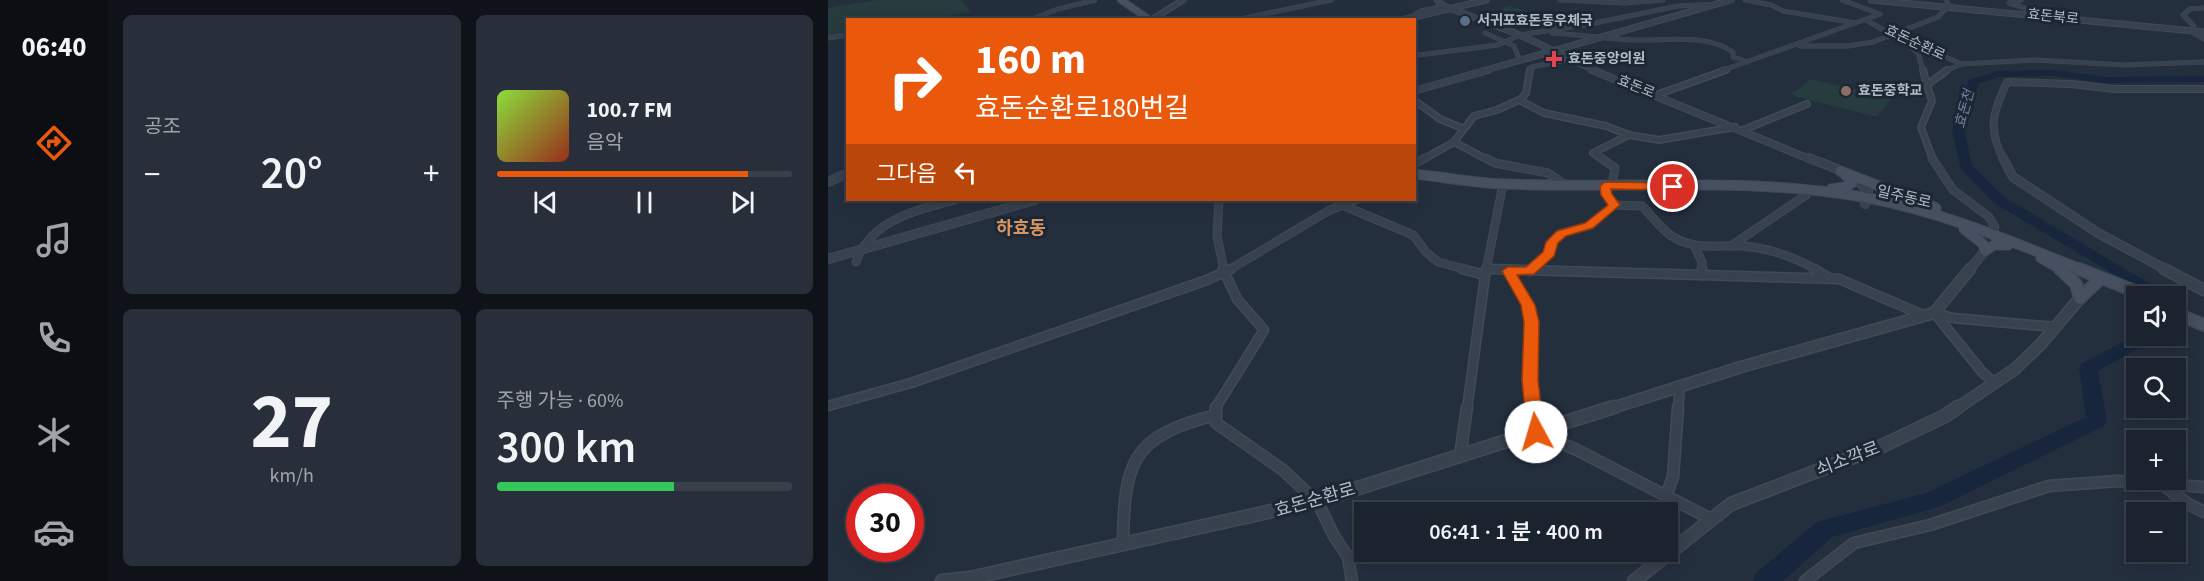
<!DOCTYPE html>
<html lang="ko">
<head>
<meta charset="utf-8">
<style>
  body { margin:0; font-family:"Source Sans 3","Noto Sans KR",sans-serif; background:#282f3a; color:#f1f3f6; height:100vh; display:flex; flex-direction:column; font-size:22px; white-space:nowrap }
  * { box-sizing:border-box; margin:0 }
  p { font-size:20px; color:#a0a4aa }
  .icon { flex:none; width:33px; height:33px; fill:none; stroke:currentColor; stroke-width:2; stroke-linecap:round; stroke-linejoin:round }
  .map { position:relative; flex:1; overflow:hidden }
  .details { display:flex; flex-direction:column; gap:15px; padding:15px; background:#0f1319; width:720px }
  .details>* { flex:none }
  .top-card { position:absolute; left:18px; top:18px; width:570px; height:183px; border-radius:0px; box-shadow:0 3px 15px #0003,0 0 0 2px #39404a; background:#ea580c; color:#fff; overflow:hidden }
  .tools { position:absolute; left:1298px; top:286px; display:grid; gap:12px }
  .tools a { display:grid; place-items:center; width:60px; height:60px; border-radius:0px; background:#1b232e; box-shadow:0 3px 15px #0003,0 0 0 2px #39404a; font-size:30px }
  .speed { position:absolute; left:18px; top:484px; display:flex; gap:12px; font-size:30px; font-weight:700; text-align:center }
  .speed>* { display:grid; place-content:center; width:78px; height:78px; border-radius:50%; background:#1b232e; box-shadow:0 3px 15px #0003,0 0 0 2px #39404a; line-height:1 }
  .speed .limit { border:9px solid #d22; background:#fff; color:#111 }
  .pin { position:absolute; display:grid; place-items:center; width:51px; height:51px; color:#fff; margin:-26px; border:3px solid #fff; border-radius:50%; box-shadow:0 2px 6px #0007 }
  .me { position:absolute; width:66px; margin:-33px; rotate:354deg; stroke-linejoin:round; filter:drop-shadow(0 0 4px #0008) }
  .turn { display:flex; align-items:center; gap:21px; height:126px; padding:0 30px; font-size:27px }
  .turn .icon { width:78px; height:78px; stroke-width:2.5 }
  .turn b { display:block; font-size:42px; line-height:51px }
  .then { display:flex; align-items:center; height:57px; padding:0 30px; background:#0003; gap:12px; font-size:22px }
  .big { font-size:45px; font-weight:600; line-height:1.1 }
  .details .tile { flex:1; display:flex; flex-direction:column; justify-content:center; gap:9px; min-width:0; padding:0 21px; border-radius:9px; background:#282f3a }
  .details .dial { align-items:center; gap:0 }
  .dial b { font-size:78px; line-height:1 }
  .song { display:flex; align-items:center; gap:18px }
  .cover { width:72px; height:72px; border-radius:9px; background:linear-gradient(135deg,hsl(90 70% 55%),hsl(10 70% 35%)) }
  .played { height:6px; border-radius:3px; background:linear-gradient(90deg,#ea580c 85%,#39404a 85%) }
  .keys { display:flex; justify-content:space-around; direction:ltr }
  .heat { display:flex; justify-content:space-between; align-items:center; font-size:33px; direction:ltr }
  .charge { height:9px; border-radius:4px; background:linear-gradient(90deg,#34c759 60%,#39404a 0) }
  .details .tiles { flex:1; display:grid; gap:15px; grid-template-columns:repeat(2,1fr) }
  .trip { position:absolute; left:526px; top:502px; width:324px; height:60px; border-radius:0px; background:#1b232e; box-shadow:0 3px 15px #0003,0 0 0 2px #39404a; font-weight:600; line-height:60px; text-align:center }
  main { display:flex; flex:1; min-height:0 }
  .tab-bar { display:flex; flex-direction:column; width:108px; justify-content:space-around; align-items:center; background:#0b0e12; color:#a0a4aa }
  .tab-bar .icon { width:42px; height:42px }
  .tab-bar .selected { color:#ea580c }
  .tab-bar b { font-size:27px; color:#f1f3f6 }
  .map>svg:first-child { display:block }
</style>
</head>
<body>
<main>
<nav class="tab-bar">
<b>06:40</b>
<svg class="icon selected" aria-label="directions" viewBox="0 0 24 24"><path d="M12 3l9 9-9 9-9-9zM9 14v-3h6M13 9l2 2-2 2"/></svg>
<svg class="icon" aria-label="music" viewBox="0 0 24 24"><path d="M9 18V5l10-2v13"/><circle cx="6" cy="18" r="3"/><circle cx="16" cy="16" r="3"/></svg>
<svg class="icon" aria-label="phone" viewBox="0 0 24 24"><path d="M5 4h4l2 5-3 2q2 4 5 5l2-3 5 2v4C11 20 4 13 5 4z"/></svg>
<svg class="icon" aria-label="climate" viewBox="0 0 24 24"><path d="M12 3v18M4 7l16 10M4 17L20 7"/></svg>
<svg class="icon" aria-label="car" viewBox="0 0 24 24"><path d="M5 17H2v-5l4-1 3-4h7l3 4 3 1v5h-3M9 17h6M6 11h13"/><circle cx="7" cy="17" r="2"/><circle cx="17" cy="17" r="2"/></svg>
</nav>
<section class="details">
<div class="tiles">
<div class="tile"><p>공조</p>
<div class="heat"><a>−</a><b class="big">20°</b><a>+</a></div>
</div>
<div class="tile">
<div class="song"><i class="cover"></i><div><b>100.7 FM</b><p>음악</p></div></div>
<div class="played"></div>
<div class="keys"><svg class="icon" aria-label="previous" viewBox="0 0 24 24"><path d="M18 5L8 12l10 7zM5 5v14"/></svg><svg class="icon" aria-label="pause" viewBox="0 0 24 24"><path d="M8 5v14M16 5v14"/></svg><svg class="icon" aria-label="next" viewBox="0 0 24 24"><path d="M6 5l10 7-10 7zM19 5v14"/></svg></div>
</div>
<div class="tile dial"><b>27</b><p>km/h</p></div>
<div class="tile"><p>주행 가능 · 60%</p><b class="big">300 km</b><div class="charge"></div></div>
</div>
</section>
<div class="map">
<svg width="1376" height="581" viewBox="0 0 1376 581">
  <rect width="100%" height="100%" fill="#242f3e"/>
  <g fill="#263c3f">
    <polygon points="49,0 133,0 143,12 99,19 20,20 19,33 0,36 0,8"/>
    <polygon points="681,6 722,18 698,24 685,25 659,15"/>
    <polygon points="983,79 1064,98 1049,116 1045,116 966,96 964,94"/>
  </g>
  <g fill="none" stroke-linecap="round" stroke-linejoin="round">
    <g fill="#17263c" fill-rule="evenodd">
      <polygon points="1226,70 1277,77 1376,76 1376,82 1277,83 1226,76 1171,77 1150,84 1136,130 1144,165 1176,197 1344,297 1324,297 1166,203 1133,169 1124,130 1141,80 1170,71"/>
      <polygon points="1308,335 1328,336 1325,340 1270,371 1279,421 1276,426 1111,507 1004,537 955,581 925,581 928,573 989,522 1098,493 1258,417 1251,368 1253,364"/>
    </g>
    <g stroke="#414a57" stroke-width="5">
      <g id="minor-far4">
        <polyline points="732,0 796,3 835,0"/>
        <polyline points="917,0 943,5 955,11 1028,23"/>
        <polyline points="1193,0 1181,3 1197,8 1209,16"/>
        <polyline points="1376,8 1362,9 1355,15 1366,26 1363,31 1376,39"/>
        <polyline points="580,19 593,11 616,6"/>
        <polyline points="202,20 230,9 267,0"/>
        <polyline points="408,20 503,0"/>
        <polyline points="1038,20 1064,35 1134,64 1117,71"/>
        <polyline points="657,33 686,46 692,61"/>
        <path d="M724,33C751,35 777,38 804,40C837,41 876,33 905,52V57L920,62"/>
        <polyline points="0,38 20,35"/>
        <polyline points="1079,44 1090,53 1095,71"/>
        <polyline points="972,46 1020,46 1045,42 1110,17 1121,5 1118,0"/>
        <polyline points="586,51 591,55 670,45 692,35 762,24 850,6 889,4"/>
        <polyline points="1134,64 1208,60 1296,65 1376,62"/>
        <polyline points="702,71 704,67 742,59"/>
        <polyline points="893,71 1052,14 1014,0"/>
      </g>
    </g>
    <g stroke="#414a57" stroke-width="8">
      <g id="minor-far3">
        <polyline points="1095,70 1099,85"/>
        <polyline points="828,95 898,70"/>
        <polyline points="586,100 612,119 634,128"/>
        <polyline points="691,100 716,113 778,126 801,135 831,140 907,127"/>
        <polyline points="915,130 979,104"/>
        <polyline points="626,142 660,160"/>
        <polyline points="594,160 626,142 646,116 669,110 693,99 698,93 702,70"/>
        <polyline points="775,160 765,153 801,135"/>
        <polyline points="1105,160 1093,127 1104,101 1099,85 1119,70"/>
      </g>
    </g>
    <g stroke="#414a57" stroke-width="9">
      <g id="minor-far2">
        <polyline points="658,158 667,163 720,173 737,185"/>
        <polyline points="773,158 787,168 785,179 787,186"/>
        <polyline points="1104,158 1125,190 1161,217 1167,227 1165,230"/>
        <polyline points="586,164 597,158"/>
        <polyline points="777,185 778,195 786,205"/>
        <polyline points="391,200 389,236 396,270"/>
        <polyline points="514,205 585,235 598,252 610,262 640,270"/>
        <path d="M786,205L814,206C825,217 834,231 847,238C868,250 892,245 915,246C941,248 966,257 989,270"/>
        <polyline points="866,245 874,262 874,270"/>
        <polyline points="903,246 978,195"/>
        <path d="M28,262C42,221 89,209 127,200"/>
        <polyline points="658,268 674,270"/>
        <polyline points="401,270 500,211 527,200"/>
        <polyline points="658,270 675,184"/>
        <polyline points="703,270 721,253 724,242 733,233 761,226 786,205"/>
      </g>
    </g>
    <g stroke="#414a57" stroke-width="11">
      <g id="minor-far1">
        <polyline points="634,269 657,275"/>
        <polyline points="663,269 1011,279 1095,315"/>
        <polyline points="874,269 874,275"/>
        <polyline points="986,269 1001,278"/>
        <polyline points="680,271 700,305 704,322 702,380 705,409"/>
        <polyline points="702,271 704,269"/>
        <polyline points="1106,313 1125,318 1227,327"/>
        <polyline points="1108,315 1155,373 1166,382"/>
        <polyline points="0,406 83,383 379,280 403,269"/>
        <polyline points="387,409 436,330 409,299 395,269"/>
        <polyline points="639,409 658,269"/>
        <polyline points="850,409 852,386"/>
      </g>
    </g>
    <g stroke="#414a57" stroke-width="13">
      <g id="minor">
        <polyline points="388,407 388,423 455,470 490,503 506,536 520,557 524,581"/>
        <polyline points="705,407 707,432 749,450 883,519"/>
        <polyline points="632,456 639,407"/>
        <polyline points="1335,485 1360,504 1376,512"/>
        <polyline points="838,496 845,477 850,407"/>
        <path d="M295,545C296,462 303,436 388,415"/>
        <polyline points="977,581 1026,543 1102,525 1221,486 1290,481 1376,487"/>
      </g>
    </g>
    <g stroke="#414a57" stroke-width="7">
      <g id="tertiary-far4">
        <polyline points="609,0 616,6 692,35 768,71"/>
        <polyline points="1043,0 1376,32"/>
        <polyline points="323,20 355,0"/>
        <polyline points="574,20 658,0"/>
        <polyline points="655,71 903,0"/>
      </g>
    </g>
    <g stroke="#414a57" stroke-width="8">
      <g id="tertiary-far3">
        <polyline points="764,70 984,160"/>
        <polyline points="586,91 660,70"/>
        <path d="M1176,160C1159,129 1165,112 1179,82L1243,84L1286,89H1376"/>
      </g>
    </g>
    <g stroke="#414a57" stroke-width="10">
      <g id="tertiary-far2">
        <path d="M981,158C1000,166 1028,173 1040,192L1037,204"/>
        <polyline points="1175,158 1185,177 1270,233 1339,270"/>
        <polyline points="0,182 20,173"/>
        <polyline points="0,259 207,200"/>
        <polyline points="1141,270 1157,251"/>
      </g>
    </g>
    <g stroke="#414a57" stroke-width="13">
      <g id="tertiary-far1">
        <polyline points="1336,269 1376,290"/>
        <polyline points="781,409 913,367 1106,313 1142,269"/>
        <polyline points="1128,409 1187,369 1213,344 1252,298"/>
      </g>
    </g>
    <g stroke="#414a57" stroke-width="15">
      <g id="tertiary">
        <polyline points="114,581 142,578 489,501 786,407"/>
        <polyline points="806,581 903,504 1054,446 1117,416 1130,407"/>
      </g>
    </g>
    <g stroke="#414a57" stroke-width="8">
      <polyline id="secondary-far2" points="293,0 322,20"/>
    </g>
    <g stroke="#414a57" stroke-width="11">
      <g id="secondary-far1">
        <polyline points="1012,171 1108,208"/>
        <path d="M586,174C616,177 646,183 676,184C797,189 920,176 1040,198C1115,212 1185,242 1255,270"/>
        <polyline points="1003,189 1018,187 1025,182 1017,175"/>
        <polyline points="1136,229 1155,244 1157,251 1166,245 1180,245"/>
        <polyline points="1213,258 1234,270"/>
      </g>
    </g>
    <g stroke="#414a57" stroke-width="14">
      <g id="secondary">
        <polyline points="1232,269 1248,284 1252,298"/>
        <polyline points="1251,269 1322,297"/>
        <polyline points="1252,298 1270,281"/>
        <polyline points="1347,313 1376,325"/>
      </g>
    </g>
    <use href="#minor-far4" stroke="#38414e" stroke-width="4"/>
    <use href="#minor-far3" stroke="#38414e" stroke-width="5"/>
    <use href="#minor-far2" stroke="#38414e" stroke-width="7"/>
    <use href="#minor-far1" stroke="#38414e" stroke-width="8"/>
    <use href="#minor" stroke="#38414e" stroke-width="10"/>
    <use href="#tertiary-far4" stroke="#38414e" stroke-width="5"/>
    <use href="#tertiary-far3" stroke="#38414e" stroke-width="6"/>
    <use href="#tertiary-far2" stroke="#38414e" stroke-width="8"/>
    <use href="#tertiary-far1" stroke="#38414e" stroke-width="10"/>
    <use href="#tertiary" stroke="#38414e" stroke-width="12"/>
    <use href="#secondary-far2" stroke="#465061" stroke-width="6"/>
    <use href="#secondary-far1" stroke="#465061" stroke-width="9"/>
    <use href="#secondary" stroke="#465061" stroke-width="11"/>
  </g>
  <polygon fill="#ea580c" stroke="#983908" stroke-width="1.5" points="777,182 845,183 851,187 845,190 783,189 784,194 792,205 765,228 738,236 730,243 726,256 706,274 689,275 707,305 711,322 710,380 716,432 714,436 708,438 702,436 699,432 694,380 696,322 693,305 674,271 680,267 698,267 715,252 718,242 729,231 757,223 780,205 773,195 772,186"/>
  <circle fill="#5c6f8a" stroke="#1d2633" stroke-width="2" cx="637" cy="21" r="6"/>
  <path fill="#e0444e" stroke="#1d2633" stroke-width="2" d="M723 50h6v6h6v6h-6v6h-6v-6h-6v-6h6z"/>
  <circle fill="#8d6e63" stroke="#1d2633" stroke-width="2" cx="1018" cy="91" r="6"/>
  <g text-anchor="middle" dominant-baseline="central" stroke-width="6" stroke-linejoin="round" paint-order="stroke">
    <g font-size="14" fill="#b4bcc9" stroke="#1d2633">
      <text transform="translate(1225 17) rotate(6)">효돈북로</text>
      <text transform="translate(1087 43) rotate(25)">효돈순환로</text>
      <text transform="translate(808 87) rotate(22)">효돈로</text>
    </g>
    <g font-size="14" font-weight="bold" fill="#b4bcc9" stroke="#1d2633" text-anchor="start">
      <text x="649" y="21">서귀포효돈동우체국</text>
      <text x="740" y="59">효돈중앙의원</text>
      <text x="1030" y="91">효돈중학교</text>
    </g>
    <g font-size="14" font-style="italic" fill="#6d86a8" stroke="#1d2633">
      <text transform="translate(1137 109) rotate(-75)">효돈천</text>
    </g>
    <g font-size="15" fill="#b4bcc9" stroke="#1d2633">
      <text transform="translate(1076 197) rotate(13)">일주동로</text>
    </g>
    <g font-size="18" font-weight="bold" fill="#d59563" stroke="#1d2633">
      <text x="193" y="228">하효동</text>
    </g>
    <g font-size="18" fill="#b4bcc9" stroke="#1d2633">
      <text transform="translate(1020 459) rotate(-21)">쇠소깍로</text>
      <text transform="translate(487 500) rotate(-16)">효돈순환로</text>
    </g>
  </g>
</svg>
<div class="tools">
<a><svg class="icon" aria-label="sound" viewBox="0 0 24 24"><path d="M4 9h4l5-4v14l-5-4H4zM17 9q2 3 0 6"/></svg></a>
<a><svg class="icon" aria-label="search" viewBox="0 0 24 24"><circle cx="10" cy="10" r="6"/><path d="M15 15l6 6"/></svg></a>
<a>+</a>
<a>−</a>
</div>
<div class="speed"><div class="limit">30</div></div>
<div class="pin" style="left:845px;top:187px;background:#d93025"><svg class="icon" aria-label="arrive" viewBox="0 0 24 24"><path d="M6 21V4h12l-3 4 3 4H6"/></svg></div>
<svg class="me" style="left:708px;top:432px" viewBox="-20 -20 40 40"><circle r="19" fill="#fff"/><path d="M0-13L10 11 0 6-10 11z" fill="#ea580c"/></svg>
<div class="trip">06:41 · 1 분 · 400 m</div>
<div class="top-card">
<div class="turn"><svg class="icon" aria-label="right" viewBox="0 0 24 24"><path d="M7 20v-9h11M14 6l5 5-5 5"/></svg><div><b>160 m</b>효돈순환로180번길</div></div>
<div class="then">그다음<svg class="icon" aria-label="left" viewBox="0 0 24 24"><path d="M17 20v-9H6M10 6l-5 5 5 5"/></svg></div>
</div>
</div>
</main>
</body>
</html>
